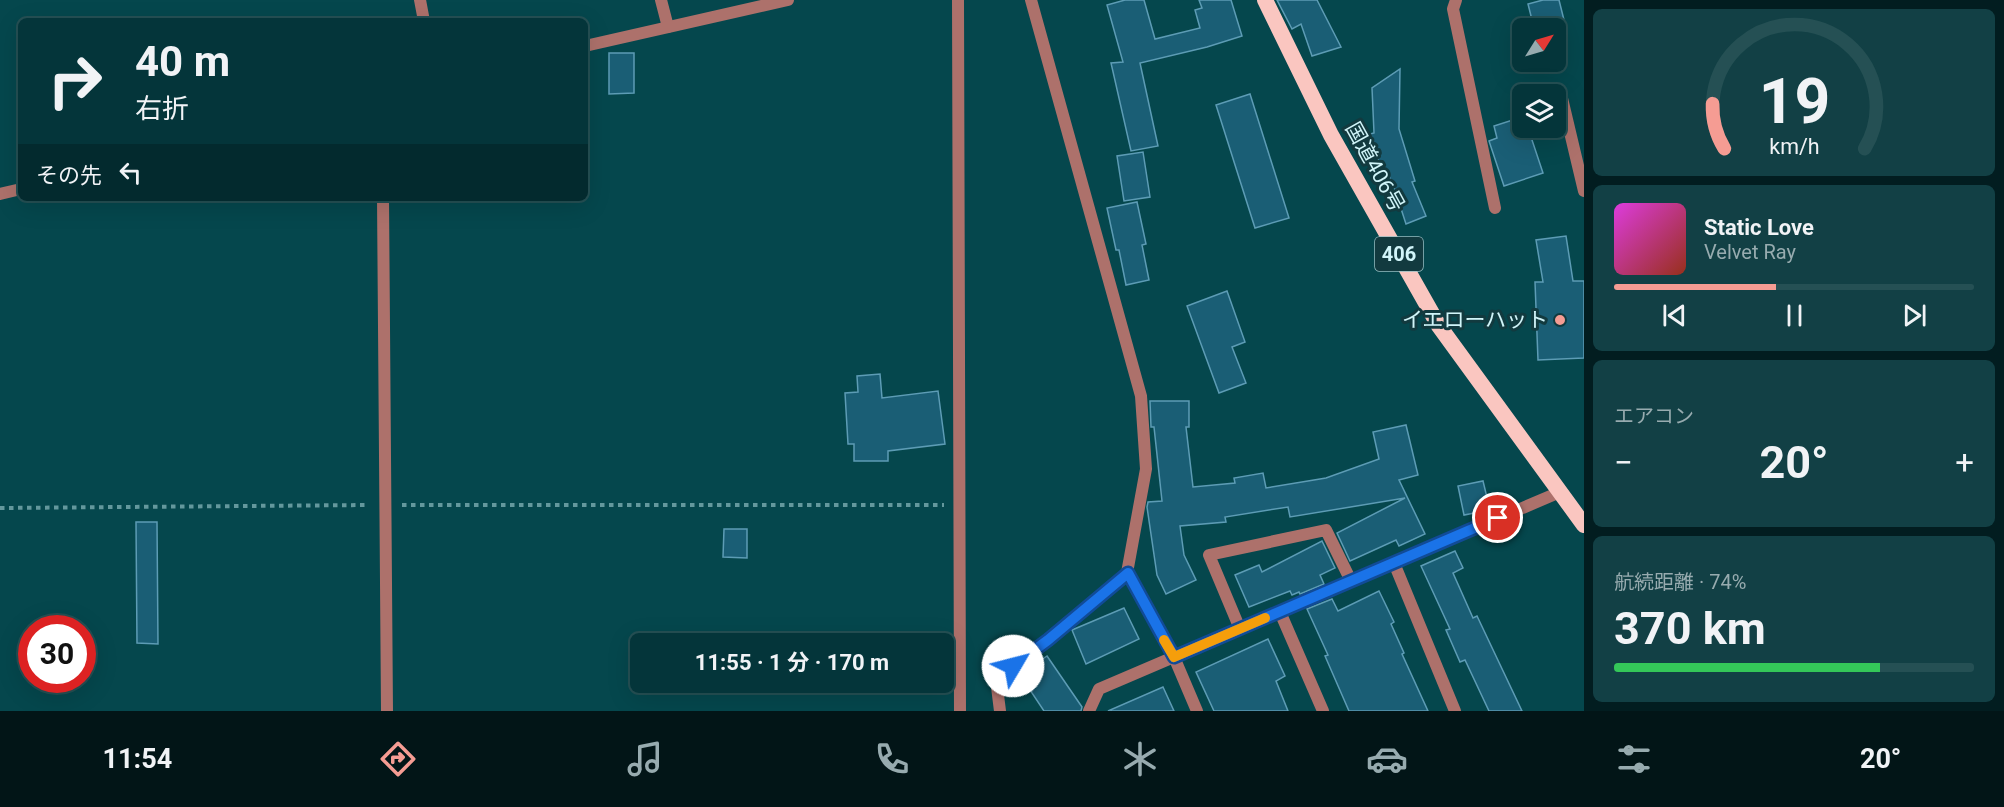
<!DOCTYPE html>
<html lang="ja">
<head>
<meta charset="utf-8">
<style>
  body { margin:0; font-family:Roboto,"Noto Sans JP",sans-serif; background:#124045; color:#f1f3f6; height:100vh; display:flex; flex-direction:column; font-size:22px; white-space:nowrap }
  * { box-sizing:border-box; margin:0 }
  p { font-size:20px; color:#97abaf }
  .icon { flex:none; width:33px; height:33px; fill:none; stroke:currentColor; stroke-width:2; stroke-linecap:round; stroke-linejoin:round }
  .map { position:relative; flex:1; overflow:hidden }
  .sheet { display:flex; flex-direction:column; gap:9px; padding:9px; background:#021d20; width:420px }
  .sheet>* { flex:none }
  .banner { position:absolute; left:18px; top:18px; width:570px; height:183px; border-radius:9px; box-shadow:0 6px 24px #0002,0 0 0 2px #255054; background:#04353a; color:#f1f3f6; overflow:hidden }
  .needle { width:39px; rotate:53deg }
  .tools { position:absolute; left:1512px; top:18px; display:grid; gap:12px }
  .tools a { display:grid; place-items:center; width:54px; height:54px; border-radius:9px; background:#04353a; box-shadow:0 6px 24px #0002,0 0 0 2px #255054; font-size:30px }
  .speed { position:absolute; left:18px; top:615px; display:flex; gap:12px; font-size:30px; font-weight:700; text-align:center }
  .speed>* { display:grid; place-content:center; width:78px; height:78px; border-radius:50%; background:#04353a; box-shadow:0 6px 24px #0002,0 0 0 2px #255054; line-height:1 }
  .speed .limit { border:9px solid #d22; background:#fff; color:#111 }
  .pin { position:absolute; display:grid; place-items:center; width:51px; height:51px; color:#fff; margin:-26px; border:3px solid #fff; border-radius:50%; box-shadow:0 2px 6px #0007 }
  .me { position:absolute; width:66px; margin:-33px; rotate:53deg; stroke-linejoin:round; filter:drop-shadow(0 0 4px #0008) }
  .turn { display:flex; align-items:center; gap:21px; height:126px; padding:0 18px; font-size:27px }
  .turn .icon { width:78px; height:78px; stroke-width:2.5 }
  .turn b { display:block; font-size:42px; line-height:51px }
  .then { display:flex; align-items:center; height:57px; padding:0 18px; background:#0003; gap:12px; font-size:22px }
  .big { font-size:45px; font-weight:700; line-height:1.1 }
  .sheet .card { flex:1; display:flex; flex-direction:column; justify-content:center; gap:9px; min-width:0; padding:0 21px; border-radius:9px; background:#124045 }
  .sheet .dial { align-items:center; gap:0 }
  .dial svg { height:156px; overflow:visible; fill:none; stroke:#255054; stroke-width:7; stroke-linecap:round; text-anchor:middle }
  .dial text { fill:#f1f3f6; stroke:none }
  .song { display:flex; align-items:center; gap:18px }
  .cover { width:72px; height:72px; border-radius:9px; background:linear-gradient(135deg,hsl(300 70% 55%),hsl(10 70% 35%)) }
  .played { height:6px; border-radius:3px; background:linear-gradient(90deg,#f59c93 45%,#255054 45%) }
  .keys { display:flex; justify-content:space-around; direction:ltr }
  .heat { display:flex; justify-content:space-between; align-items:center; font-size:33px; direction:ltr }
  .charge { height:9px; border-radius:4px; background:linear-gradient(90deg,#34c759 74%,#255054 0) }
  .trip { position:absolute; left:630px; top:633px; width:324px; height:60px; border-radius:9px; background:#04353a; box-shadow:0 6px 24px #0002,0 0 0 2px #255054; font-weight:700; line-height:60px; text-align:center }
  .menu { display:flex; height:96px; justify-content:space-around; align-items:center; background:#021517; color:#97abaf }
  .menu .icon { width:42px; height:42px }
  .menu .on { color:#f59c93 }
  .menu b { font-size:27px; color:#f1f3f6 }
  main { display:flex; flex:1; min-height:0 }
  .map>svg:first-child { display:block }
</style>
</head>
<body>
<main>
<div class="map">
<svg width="1584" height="711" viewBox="0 0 1584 711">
  <rect width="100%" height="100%" fill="#05474d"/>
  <g fill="#1a5e75" stroke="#5d9cb5" stroke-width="1.5">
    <polygon points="1125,0 1144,0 1155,39 1200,28 1195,10 1202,8 1199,0 1231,0 1242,36 1207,47 1140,63 1158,146 1131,151 1111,63 1123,62 1107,5"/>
    <polygon points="1277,0 1317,0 1341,47 1312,56 1301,24 1292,29"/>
    <polygon points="1543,0 1559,0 1566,28 1534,28 1528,4"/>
    <polygon points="609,53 634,53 634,93 609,94"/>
    <polygon points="1400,69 1399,129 1415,181 1412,182 1426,216 1406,224 1395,190 1386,169 1382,171 1370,134 1374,133 1372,88"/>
    <polygon points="1250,94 1289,218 1255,228 1216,105"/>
    <polygon points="1522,117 1522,128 1528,128 1543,173 1504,186 1489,141 1497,138 1494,126"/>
    <polygon points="1143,152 1150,197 1124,201 1117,156"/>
    <polygon points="1137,202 1146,244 1142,245 1149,280 1126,285 1119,250 1116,250 1107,208"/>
    <polygon points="1566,236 1573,281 1584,281 1584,358 1538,360 1535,282 1543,282 1536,240"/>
    <polygon points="1227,291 1245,342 1232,347 1246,383 1219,393 1187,306"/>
    <polygon points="880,374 882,398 938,391 945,444 888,451 888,461 854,461 854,444 848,444 845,393 858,392 857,376"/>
    <polygon points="1150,401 1189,401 1189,427 1186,427 1193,487 1235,483 1234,478 1263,473 1266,488 1326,478 1379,459 1373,432 1406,425 1418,475 1399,480 1425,534 1399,546 1396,540 1350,561 1337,533 1405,498 1290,517 1288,507 1225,517 1226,522 1180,526 1184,555 1196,580 1166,594 1157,575 1147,507 1148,502 1162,501 1154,427 1151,427"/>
    <polygon points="1483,481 1490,510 1464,515 1458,486"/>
    <polygon points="136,522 157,522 158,644 137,643"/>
    <polygon points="724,529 747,529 747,558 723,557"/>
    <polygon points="1322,541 1335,568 1320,575 1324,584 1300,594 1299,592 1292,595 1290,591 1249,607 1235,575 1259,565 1262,572"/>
    <polygon points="1455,551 1463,568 1453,573 1473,618 1477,616 1522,711 1489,711 1465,660 1460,662 1446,630 1450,629 1421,566"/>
    <polygon points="1379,591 1394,622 1391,624 1404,653 1402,654 1428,711 1349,711 1325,656 1328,655 1307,609 1332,599 1338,611"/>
    <polygon points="1124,608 1139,639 1086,664 1072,630"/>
    <polygon points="1268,639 1285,676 1276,681 1288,711 1214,711 1196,672"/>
    <polygon points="1047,656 1082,707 1081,711 1044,711 1020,675"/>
    <polygon points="1163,687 1174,711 1108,711"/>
  </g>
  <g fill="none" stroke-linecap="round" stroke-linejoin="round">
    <g stroke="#64989d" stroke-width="4" stroke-dasharray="4.5 4.5" stroke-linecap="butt">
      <polyline points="402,505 944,505"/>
      <polyline points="0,508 368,505"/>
    </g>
    <g stroke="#ad716b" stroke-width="12">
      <polyline points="420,0 424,21"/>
      <polyline points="661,0 668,27"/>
      <polyline points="1031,0 1141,396 1146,469 1127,573"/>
      <polyline points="1456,0 1453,9 1495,208"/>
      <polyline points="585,46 788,0"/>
      <polyline points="1560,90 1584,191"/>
      <polyline points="0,194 21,189"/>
      <polyline points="383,198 387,711"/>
      <polyline points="1394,563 1455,711"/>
      <polyline points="1280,612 1323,711"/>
      <polyline points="1240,629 1209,555 1326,530 1351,581"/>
      <polyline points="1000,711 996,679 1048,640 1127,573 1174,657 1197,711"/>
      <polyline points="1089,711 1099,689 1560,492"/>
    </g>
    <polyline stroke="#ad716b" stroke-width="12" points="958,0 960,711"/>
    <polyline stroke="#fac6c0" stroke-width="16" points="1265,0 1331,135 1439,326 1584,525"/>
  </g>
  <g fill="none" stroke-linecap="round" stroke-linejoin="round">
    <g stroke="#114b97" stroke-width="15">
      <polyline id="route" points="1013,666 1048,640 1128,573 1174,657 1498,518"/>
    </g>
    <use href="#route" stroke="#1a73e8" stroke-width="10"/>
    <polyline stroke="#f59e0b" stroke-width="10" points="1164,640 1174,657 1265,618"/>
  </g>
  <circle fill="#f59c93" stroke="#123a3f" stroke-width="2" cx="1560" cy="320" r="6"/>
  <g text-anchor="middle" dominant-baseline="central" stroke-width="6" stroke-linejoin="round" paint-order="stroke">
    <rect fill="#123a3f" stroke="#98bdc1" stroke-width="1.5" x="1375" y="237" width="48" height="34" rx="4.5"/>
    <g font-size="20" font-weight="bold" fill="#d1f5f9">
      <text x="1399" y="254">406</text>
    </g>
    <g font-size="21" fill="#d1f5f9" stroke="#123a3f">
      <text transform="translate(1375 167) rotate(61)">国道406号</text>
    </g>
    <g font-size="21" fill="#d1f5f9" stroke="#123a3f" text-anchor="end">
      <text x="1548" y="320">イエローハット</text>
    </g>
  </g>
</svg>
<div class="tools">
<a><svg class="needle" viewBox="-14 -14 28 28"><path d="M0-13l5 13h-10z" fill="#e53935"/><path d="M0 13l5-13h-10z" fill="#97abaf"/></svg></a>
<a><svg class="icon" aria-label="layers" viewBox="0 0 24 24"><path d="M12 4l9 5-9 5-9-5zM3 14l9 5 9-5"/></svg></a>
</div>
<div class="speed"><div class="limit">30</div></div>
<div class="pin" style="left:1498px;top:518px;background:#d93025"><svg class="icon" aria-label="arrive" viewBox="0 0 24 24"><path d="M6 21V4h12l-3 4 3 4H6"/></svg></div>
<svg class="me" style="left:1013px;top:666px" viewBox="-20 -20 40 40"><circle r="19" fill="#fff"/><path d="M0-13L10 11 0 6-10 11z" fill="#1a73e8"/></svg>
<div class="trip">11:55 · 1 分 · 170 m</div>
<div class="banner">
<div class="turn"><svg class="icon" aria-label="right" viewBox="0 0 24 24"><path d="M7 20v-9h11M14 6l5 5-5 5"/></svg><div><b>40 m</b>右折</div></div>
<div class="then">その先<svg class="icon" aria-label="left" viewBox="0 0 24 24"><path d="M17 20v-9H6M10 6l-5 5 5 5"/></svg></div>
</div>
</div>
<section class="sheet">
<div class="card dial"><svg viewBox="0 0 100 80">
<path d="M14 69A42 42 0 1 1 86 69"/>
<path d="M14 69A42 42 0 0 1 8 46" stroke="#f59c93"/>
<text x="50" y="56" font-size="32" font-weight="700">19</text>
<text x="50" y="72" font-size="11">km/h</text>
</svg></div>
<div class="card">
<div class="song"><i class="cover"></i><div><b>Static Love</b><p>Velvet Ray</p></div></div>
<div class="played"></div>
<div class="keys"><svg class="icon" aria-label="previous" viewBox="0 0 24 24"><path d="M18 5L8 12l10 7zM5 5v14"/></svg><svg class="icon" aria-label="pause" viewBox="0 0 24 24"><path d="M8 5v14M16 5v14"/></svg><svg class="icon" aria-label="next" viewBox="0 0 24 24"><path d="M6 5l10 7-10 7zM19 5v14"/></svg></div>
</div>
<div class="card"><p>エアコン</p>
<div class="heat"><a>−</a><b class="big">20°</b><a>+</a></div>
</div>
<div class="card"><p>航続距離 · 74%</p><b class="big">370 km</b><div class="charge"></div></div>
</section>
</main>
<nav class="menu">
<b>11:54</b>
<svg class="icon on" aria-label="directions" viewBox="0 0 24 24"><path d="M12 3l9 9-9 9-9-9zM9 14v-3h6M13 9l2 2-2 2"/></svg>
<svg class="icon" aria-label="music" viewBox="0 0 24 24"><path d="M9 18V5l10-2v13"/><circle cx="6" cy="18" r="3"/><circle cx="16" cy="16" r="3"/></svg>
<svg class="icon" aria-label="phone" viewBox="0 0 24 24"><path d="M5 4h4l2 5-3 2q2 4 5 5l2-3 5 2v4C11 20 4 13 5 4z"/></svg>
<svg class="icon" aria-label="climate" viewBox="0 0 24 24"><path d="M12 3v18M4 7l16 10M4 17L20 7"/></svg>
<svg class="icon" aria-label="car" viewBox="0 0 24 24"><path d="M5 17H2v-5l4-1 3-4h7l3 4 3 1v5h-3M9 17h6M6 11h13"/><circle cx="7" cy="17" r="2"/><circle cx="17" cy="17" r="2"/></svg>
<svg class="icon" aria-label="filters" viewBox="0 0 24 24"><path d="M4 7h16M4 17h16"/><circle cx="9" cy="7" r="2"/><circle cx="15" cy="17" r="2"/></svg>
<b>20°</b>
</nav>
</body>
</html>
